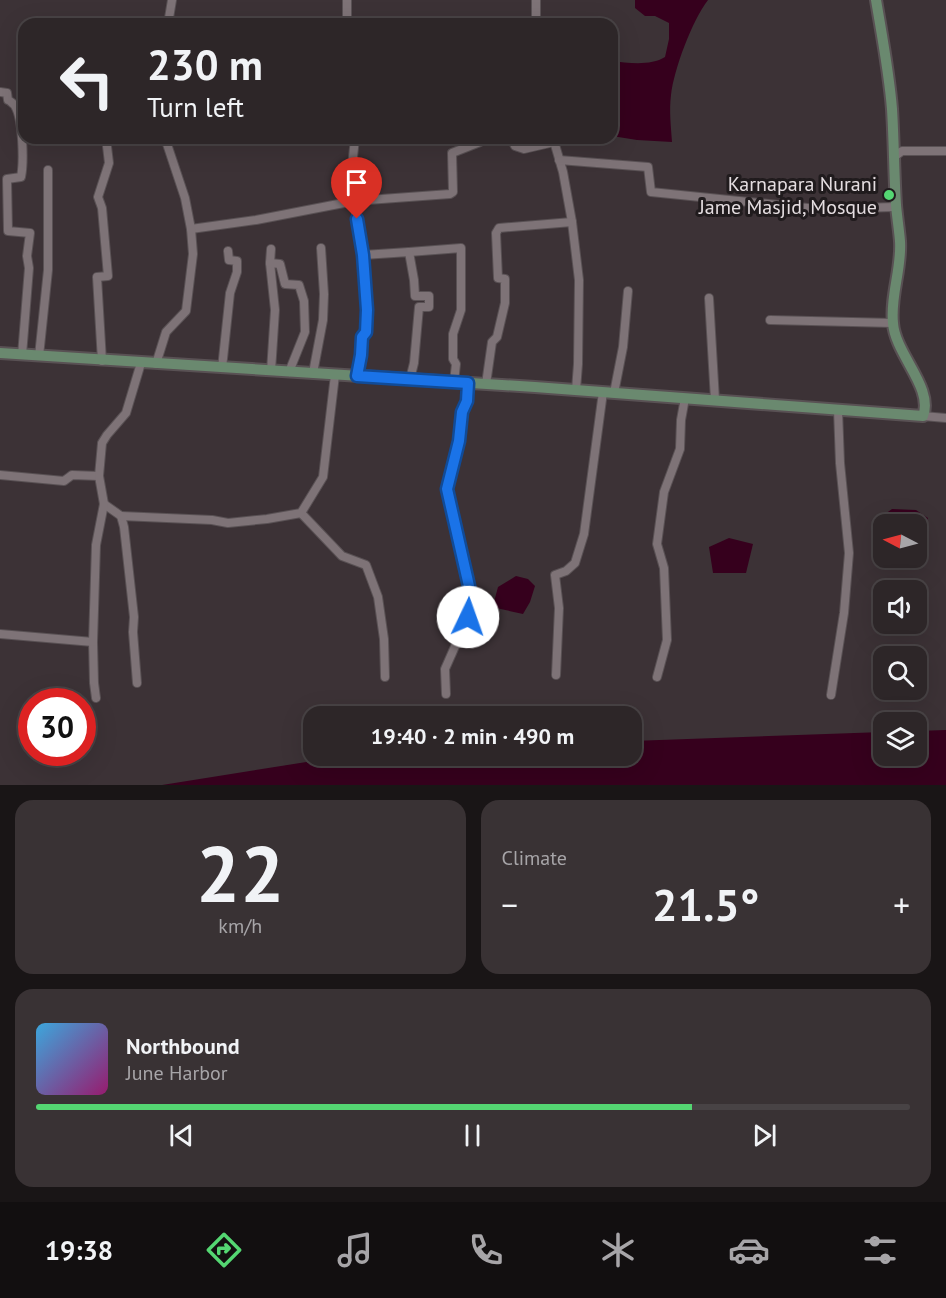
<!DOCTYPE html>
<html lang="en">
<head>
<meta charset="utf-8">
<style>
  body { margin:0; font-family:"PT Sans",sans-serif; background:#393234; color:#f1f3f6; height:100vh; display:flex; flex-direction:column; font-size:22px; white-space:nowrap }
  * { box-sizing:border-box; margin:0 }
  p { font-size:20px; color:#a7a5a8 }
  .icon { flex:none; width:33px; height:33px; fill:none; stroke:currentColor; stroke-width:2; stroke-linecap:round; stroke-linejoin:round }
  .map { position:relative; height:785px; overflow:hidden }
  .sheet { display:flex; flex-direction:column; gap:15px; padding:15px; background:#191516; flex:1 }
  .sheet>* { flex:none }
  .banner { position:absolute; left:18px; top:18px; width:600px; height:126px; border-radius:18px; box-shadow:0 6px 24px #0002,0 0 0 2px #484345; background:#2d2628; color:#f1f3f6; overflow:hidden }
  .needle { width:39px; rotate:276deg }
  .buttons { position:absolute; left:873px; top:514px; display:grid; gap:12px }
  .buttons a { display:grid; place-items:center; width:54px; height:54px; border-radius:12px; background:#2d2628; box-shadow:0 6px 24px #0002,0 0 0 2px #484345; font-size:30px }
  .speed { position:absolute; left:18px; top:688px; display:flex; gap:12px; font-size:30px; font-weight:700; text-align:center }
  .speed>* { display:grid; place-content:center; width:78px; height:78px; border-radius:50%; background:#2d2628; box-shadow:0 6px 24px #0002,0 0 0 2px #484345; line-height:1 }
  .speed .limit { border:9px solid #d22; background:#fff; color:#111 }
  .pin { position:absolute; display:grid; place-items:center; width:51px; height:51px; color:#fff; margin:-62px -26px; border-radius:50% 50% 50% 0; rotate:-45deg; box-shadow:0 0 6px #0007 }
  .pin .icon { rotate:45deg }
  .me { position:absolute; width:66px; margin:-33px; rotate:3deg; stroke-linejoin:round; filter:drop-shadow(0 0 4px #0008) }
  .turn { display:flex; align-items:center; gap:21px; height:126px; padding:0 30px; font-size:27px }
  .turn .icon { width:78px; height:78px; stroke-width:2.5 }
  .turn b { display:block; font-size:42px; line-height:51px }
  .big { font-size:45px; font-weight:800; line-height:1.1 }
  .sheet .card { flex:1; display:flex; flex-direction:column; justify-content:center; gap:9px; min-width:0; padding:0 21px; border-radius:18px; background:#393234 }
  .sheet .dial { align-items:center; gap:0 }
  .dial b { font-size:78px; line-height:1 }
  .song { display:flex; align-items:center; gap:18px }
  .cover { width:72px; height:72px; border-radius:9px; background:linear-gradient(135deg,hsl(200 70% 55%),hsl(320 70% 35%)) }
  .played { height:6px; border-radius:3px; background:linear-gradient(90deg,#54d672 75%,#484345 75%) }
  .keys { display:flex; justify-content:space-around; direction:ltr }
  .heat { display:flex; justify-content:space-between; align-items:center; font-size:33px; direction:ltr }
  .sheet .tiles { flex:1; display:grid; gap:15px; grid-template-columns:1fr 1fr }
  .card:last-child { grid-column:span 2 }
  .trip { position:absolute; left:303px; top:706px; width:339px; height:60px; border-radius:18px; background:#2d2628; box-shadow:0 6px 24px #0002,0 0 0 2px #484345; font-weight:800; line-height:60px; text-align:center }
  .dock { display:flex; height:96px; justify-content:space-around; align-items:center; background:#120f10; color:#a7a5a8 }
  .dock .icon { width:42px; height:42px }
  .dock .selected { color:#54d672 }
  .dock b { font-size:27px; color:#f1f3f6 }
  .map>svg:first-child { display:block }
</style>
</head>
<body>
<div class="map">
<svg width="946" height="785" viewBox="0 0 946 785">
  <rect width="100%" height="100%" fill="#3c3236"/>
  <g fill="#36001d">
    <path d="M635,0H708C692,21 674,69 671,95C669,111 671,126 672,142L637,140L612,136V61C628,63 651,66 665,57L669,39V23L655,16H645L635,8Z"/>
    <polygon points="892,509 916,510 928,518 922,530 917,533 916,525 884,525 883,531 878,519"/>
    <polygon points="729,538 753,544 746,573 713,573 709,547"/>
    <polygon points="516,576 528,579 535,586 530,602 523,614 496,608 494,602 498,587"/>
    <polygon points="946,730 946,785 162,785 344,756 632,756 632,741 883,732 884,756 916,756 917,731"/>
  </g>
  <g fill="none" stroke-linecap="round" stroke-linejoin="round">
    <g stroke="#595154" stroke-width="10">
      <g id="street">
        <polyline points="347,0 347,24"/>
        <polyline points="168,24 172,0"/>
        <polyline points="536,24 536,0"/>
        <path d="M0,92L7,93L8,100C9,100 15,105 15,106C23,119 24,162 21,177L7,179L8,231L30,233L27,256L29,268L22,355"/>
        <polyline points="511,138 515,146 524,149 554,142"/>
        <polyline points="553,138 563,172 572,222 579,280 578,364 576,390"/>
        <polyline points="894,157 902,151 946,151"/>
        <polyline points="559,160 648,167 651,192 817,209 896,207"/>
        <polyline points="191,229 256,220 354,201 352,167 355,138"/>
        <polyline points="271,249 270,263 275,310 271,371"/>
        <polyline points="409,252 461,248 461,310 453,334 453,359 456,364 454,382"/>
        <polyline points="363,255 409,252 414,280 415,296 429,296 429,307 419,307 414,363 410,379"/>
        <polyline points="270,263 280,264 285,284 299,285 304,301 305,332 289,372"/>
        <polyline points="709,298 715,400"/>
        <polyline points="770,320 893,323"/>
        <polyline points="39,356 48,270 48,170"/>
        <polyline points="102,361 97,277 108,276 102,208 98,197 109,163 106,138"/>
        <polyline points="156,364 166,332 186,311 193,254 191,229 185,198 165,138"/>
        <polyline points="222,368 230,293 237,272 237,261 229,260 228,251"/>
        <polyline points="313,373 323,320 324,294 321,248"/>
        <path d="M357,376L361,355V337C376,321 358,225 354,201L450,194L453,192L452,153L480,142L482,138"/>
        <polyline points="486,384 492,342 497,337 505,303 505,279 498,278 496,233 499,228 572,222"/>
        <polyline points="614,393 623,347 628,291"/>
        <polyline points="923,416 946,418"/>
        <polyline points="0,475 64,481 72,475 99,476"/>
        <polyline points="104,504 121,516 124,527 134,617 133,632 137,683"/>
        <polyline points="301,513 342,556 366,565 378,597 384,639 385,677"/>
        <polyline points="121,516 212,520 228,523 267,519 301,513 323,477 335,375"/>
        <polyline points="0,634 93,642 94,683 96,698"/>
        <polyline points="93,642 96,545 104,504 99,476 102,443 107,435 126,413 141,363"/>
        <polyline points="556,675 559,608 555,575 566,571 575,563 584,534 603,392"/>
        <polyline points="657,677 667,640 664,568 657,544 664,492 680,449 681,420 685,398"/>
        <polyline points="446,694 445,669 468,617 470,601 469,586 447,489 459,441 462,412 467,401 468,383"/>
        <polyline points="831,695 844,613 849,553 840,463 838,410"/>
      </g>
    </g>
    <g stroke="#595154" stroke-width="14">
      <path id="secondary" d="M0,353L535,387L923,416C934,388 895,354 893,323C890,296 902,268 900,241C899,229 897,217 896,205C894,173 894,141 892,109C889,72 882,36 876,0"/>
    </g>
    <use href="#street" stroke="#7e7377" stroke-width="8"/>
    <use href="#secondary" stroke="#6a896f" stroke-width="10"/>
  </g>
  <g fill="none" stroke-linecap="round" stroke-linejoin="round">
    <g stroke="#114b97" stroke-width="15">
      <polyline id="route" points="357,219 363,255 367,310 366,332 362,337 361,355 357,376 468,383 467,401 462,412 459,441 447,489 469,586 470,601 468,617"/>
    </g>
    <use href="#route" stroke="#1a73e8" stroke-width="10"/>
  </g>
  <circle fill="#54d672" stroke="#201b1d" stroke-width="2" cx="889" cy="195" r="6"/>
  <g text-anchor="middle" dominant-baseline="central" stroke-width="6" stroke-linejoin="round" paint-order="stroke">
    <g font-size="20" fill="#e5dee1" stroke="#201b1d" text-anchor="end">
      <text x="877" y="184">Karnapara Nurani<tspan x="877" dy="23">Jame Masjid, Mosque</tspan></text>
    </g>
  </g>
</svg>
<div class="buttons">
<a><svg class="needle" viewBox="-14 -14 28 28"><path d="M0-13l5 13h-10z" fill="#e53935"/><path d="M0 13l5-13h-10z" fill="#a7a5a8"/></svg></a>
<a><svg class="icon" aria-label="sound" viewBox="0 0 24 24"><path d="M4 9h4l5-4v14l-5-4H4zM17 9q2 3 0 6"/></svg></a>
<a><svg class="icon" aria-label="search" viewBox="0 0 24 24"><circle cx="10" cy="10" r="6"/><path d="M15 15l6 6"/></svg></a>
<a><svg class="icon" aria-label="layers" viewBox="0 0 24 24"><path d="M12 4l9 5-9 5-9-5zM3 14l9 5 9-5"/></svg></a>
</div>
<div class="speed"><div class="limit">30</div></div>
<div class="pin" style="left:357px;top:219px;background:#d93025"><svg class="icon" aria-label="arrive" viewBox="0 0 24 24"><path d="M6 21V4h12l-3 4 3 4H6"/></svg></div>
<svg class="me" style="left:468px;top:617px" viewBox="-20 -20 40 40"><circle r="19" fill="#fff"/><path d="M0-13L10 11 0 6-10 11z" fill="#1a73e8"/></svg>
<div class="trip">19:40 · 2 min · 490 m</div>
<div class="banner">
<div class="turn"><svg class="icon" aria-label="left" viewBox="0 0 24 24"><path d="M17 20v-9H6M10 6l-5 5 5 5"/></svg><div><b>230 m</b>Turn left</div></div>
</div>
</div>
<section class="sheet">
<div class="tiles">
<div class="card dial"><b>22</b><p>km/h</p></div>
<div class="card"><p>Climate</p>
<div class="heat"><a>−</a><b class="big">21.5°</b><a>+</a></div>
</div>
<div class="card">
<div class="song"><i class="cover"></i><div><b>Northbound</b><p>June Harbor</p></div></div>
<div class="played"></div>
<div class="keys"><svg class="icon" aria-label="previous" viewBox="0 0 24 24"><path d="M18 5L8 12l10 7zM5 5v14"/></svg><svg class="icon" aria-label="pause" viewBox="0 0 24 24"><path d="M8 5v14M16 5v14"/></svg><svg class="icon" aria-label="next" viewBox="0 0 24 24"><path d="M6 5l10 7-10 7zM19 5v14"/></svg></div>
</div>
</div>
</section>
<nav class="dock">
<b>19:38</b>
<svg class="icon selected" aria-label="directions" viewBox="0 0 24 24"><path d="M12 3l9 9-9 9-9-9zM9 14v-3h6M13 9l2 2-2 2"/></svg>
<svg class="icon" aria-label="music" viewBox="0 0 24 24"><path d="M9 18V5l10-2v13"/><circle cx="6" cy="18" r="3"/><circle cx="16" cy="16" r="3"/></svg>
<svg class="icon" aria-label="phone" viewBox="0 0 24 24"><path d="M5 4h4l2 5-3 2q2 4 5 5l2-3 5 2v4C11 20 4 13 5 4z"/></svg>
<svg class="icon" aria-label="climate" viewBox="0 0 24 24"><path d="M12 3v18M4 7l16 10M4 17L20 7"/></svg>
<svg class="icon" aria-label="car" viewBox="0 0 24 24"><path d="M5 17H2v-5l4-1 3-4h7l3 4 3 1v5h-3M9 17h6M6 11h13"/><circle cx="7" cy="17" r="2"/><circle cx="17" cy="17" r="2"/></svg>
<svg class="icon" aria-label="filters" viewBox="0 0 24 24"><path d="M4 7h16M4 17h16"/><circle cx="9" cy="7" r="2"/><circle cx="15" cy="17" r="2"/></svg>
</nav>
</body>
</html>
